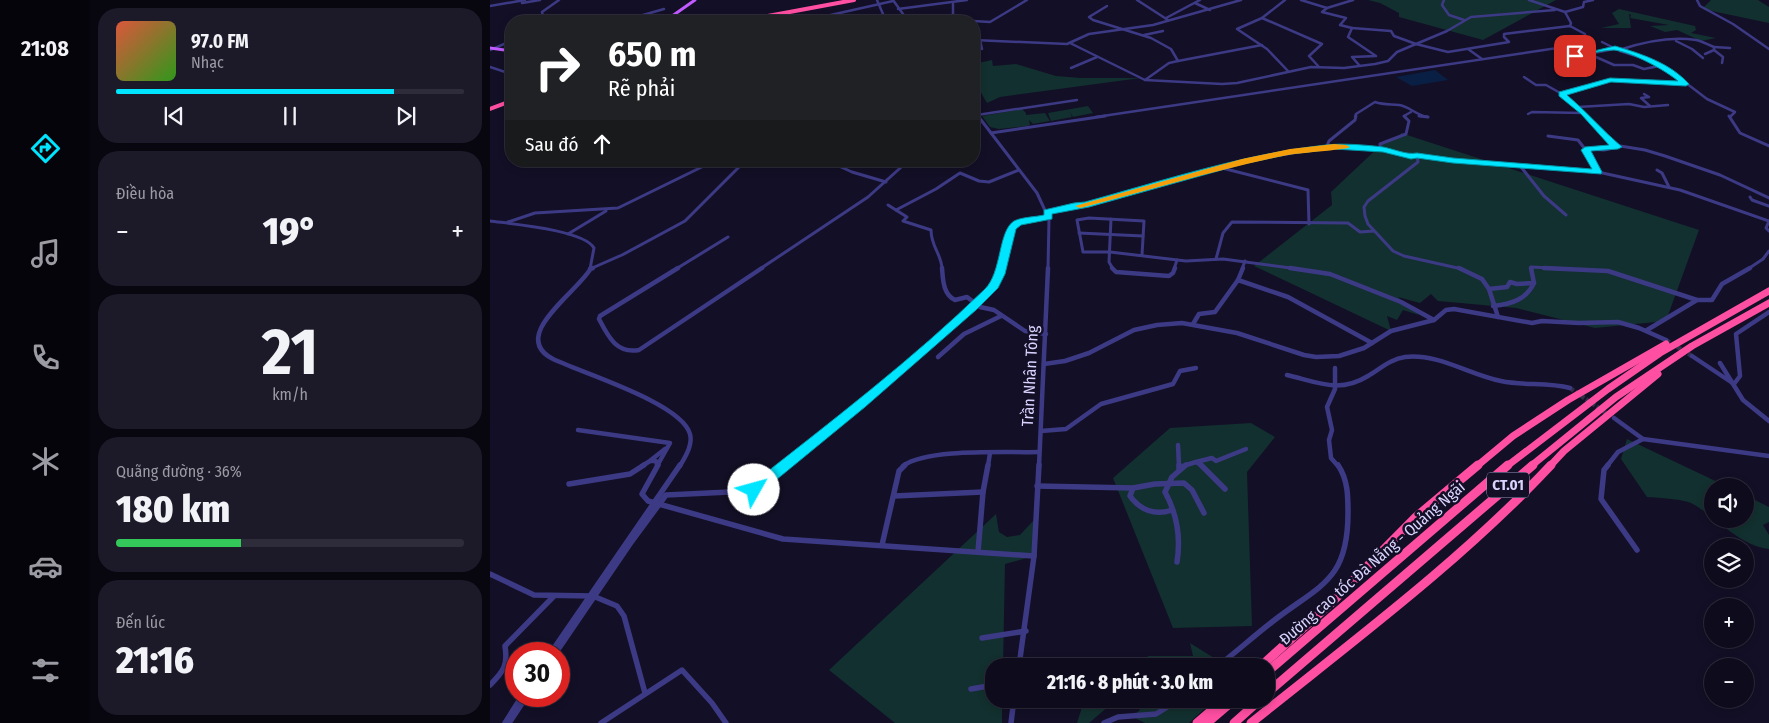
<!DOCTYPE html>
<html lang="vi">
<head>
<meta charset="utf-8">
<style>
  body { margin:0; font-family:"Fira Sans Condensed",sans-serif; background:#1c1929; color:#f1f3f6; height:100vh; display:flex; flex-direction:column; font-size:19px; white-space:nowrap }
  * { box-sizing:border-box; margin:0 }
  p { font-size:16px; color:#9b9ba3 }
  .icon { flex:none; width:28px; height:28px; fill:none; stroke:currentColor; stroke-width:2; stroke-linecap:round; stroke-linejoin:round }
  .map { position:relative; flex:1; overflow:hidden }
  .side { display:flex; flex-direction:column; gap:8px; padding:8px; background:#08060f; width:400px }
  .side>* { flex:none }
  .banner { position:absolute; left:15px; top:15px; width:475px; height:152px; border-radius:20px; box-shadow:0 2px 8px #0003,0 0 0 1px #2e2b3b; background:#202124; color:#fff; overflow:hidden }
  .fabs { position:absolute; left:1214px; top:478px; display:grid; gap:10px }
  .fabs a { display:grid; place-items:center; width:50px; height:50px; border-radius:50%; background:#0e0b1c; box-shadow:0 2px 8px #0003,0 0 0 1px #2e2b3b; font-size:25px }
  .speed { position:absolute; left:15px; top:642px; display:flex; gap:10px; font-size:25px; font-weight:700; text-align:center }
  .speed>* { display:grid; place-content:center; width:65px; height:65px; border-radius:50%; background:#0e0b1c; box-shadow:0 2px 8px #0003,0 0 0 1px #2e2b3b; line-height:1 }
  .speed .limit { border:8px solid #d22; background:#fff; color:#111 }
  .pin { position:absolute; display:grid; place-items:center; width:42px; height:42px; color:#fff; margin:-21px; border-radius:10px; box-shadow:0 2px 8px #0006 }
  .me { position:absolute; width:55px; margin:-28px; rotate:52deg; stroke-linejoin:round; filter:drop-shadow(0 0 4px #0008) }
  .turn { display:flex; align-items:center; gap:18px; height:105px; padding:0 20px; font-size:22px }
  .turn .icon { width:65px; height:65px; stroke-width:2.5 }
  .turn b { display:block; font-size:35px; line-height:42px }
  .then { display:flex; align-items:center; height:48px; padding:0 20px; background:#0003; gap:10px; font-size:19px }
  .big { font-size:38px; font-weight:800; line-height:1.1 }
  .side .widget { flex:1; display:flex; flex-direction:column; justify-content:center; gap:8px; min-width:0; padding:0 18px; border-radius:20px; background:#1c1929 }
  .side .dial { align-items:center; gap:0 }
  .dial b { font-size:65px; line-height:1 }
  .song { display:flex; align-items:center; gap:15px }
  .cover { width:60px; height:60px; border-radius:8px; background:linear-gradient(135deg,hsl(10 70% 55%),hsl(110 70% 35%)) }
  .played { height:5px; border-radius:2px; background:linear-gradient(90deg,#00e5ff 80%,#2e2b3b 80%) }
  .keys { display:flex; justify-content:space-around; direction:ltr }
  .heat { display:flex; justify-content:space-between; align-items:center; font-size:28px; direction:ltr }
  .charge { height:8px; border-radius:4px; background:linear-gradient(90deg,#34c759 36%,#2e2b3b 0) }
  .trip { position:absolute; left:495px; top:658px; width:290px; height:50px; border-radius:20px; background:#0e0b1c; box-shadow:0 2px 8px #0003,0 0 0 1px #2e2b3b; font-weight:800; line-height:50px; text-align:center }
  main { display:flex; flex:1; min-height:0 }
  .dock { display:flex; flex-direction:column; width:90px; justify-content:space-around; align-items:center; background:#06040b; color:#9b9ba3 }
  .dock .icon { width:35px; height:35px }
  .dock .current { color:#00e5ff }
  .dock b { font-size:22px; color:#f1f3f6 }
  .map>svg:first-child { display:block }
</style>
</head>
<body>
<main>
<nav class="dock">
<b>21:08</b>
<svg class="icon current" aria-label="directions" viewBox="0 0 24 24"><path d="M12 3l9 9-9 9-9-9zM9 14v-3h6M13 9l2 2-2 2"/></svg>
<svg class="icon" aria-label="music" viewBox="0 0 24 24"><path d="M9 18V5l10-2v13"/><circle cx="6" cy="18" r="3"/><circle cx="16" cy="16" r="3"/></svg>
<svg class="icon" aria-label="phone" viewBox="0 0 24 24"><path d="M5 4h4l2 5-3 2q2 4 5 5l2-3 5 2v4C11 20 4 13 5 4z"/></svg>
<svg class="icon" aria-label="climate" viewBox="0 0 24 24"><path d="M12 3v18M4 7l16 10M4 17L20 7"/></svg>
<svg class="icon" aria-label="car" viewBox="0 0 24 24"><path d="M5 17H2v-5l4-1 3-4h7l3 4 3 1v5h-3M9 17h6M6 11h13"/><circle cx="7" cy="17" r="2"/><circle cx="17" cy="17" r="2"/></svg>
<svg class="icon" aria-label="filters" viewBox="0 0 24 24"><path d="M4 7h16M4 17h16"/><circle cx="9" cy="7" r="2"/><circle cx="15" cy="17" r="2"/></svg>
</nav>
<section class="side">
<div class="widget">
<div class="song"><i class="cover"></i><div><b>97.0 FM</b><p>Nhạc</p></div></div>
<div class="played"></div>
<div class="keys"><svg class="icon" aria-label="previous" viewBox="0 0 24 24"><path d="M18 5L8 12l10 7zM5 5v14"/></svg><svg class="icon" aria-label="pause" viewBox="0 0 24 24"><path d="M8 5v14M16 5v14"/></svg><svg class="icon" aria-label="next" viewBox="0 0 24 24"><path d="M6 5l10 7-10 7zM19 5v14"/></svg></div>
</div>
<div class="widget"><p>Điều hòa</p>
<div class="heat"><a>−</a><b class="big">19°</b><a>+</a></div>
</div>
<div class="widget dial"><b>21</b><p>km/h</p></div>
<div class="widget"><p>Quãng đường · 36%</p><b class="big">180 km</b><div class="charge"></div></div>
<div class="widget"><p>Đến lúc</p><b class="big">21:16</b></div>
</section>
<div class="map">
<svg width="1279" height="723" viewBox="0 0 1279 723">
  <rect width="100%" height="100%" fill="#130f26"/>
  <g fill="#12302f">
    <polygon points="878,0 1066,0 993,40 909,17 909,13 890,3"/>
    <polygon points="1221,0 1268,0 1279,7 1279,23 1212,9"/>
    <polygon points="1129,9 1205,26 1206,30 1201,33 1226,38 1211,41 1187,30 1175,32 1160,26 1179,25 1140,18 1141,15 1139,14 1141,28 1111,28 1129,24 1122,13"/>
    <path d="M502,60L503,66L526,64L566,76L591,78H651L510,97L497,103C489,90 484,79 484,64Z"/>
    <polygon points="598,106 603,113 583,117 580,112 582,117 561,121 558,113"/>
    <polygon points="532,109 536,113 536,115 555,113 560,121 543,124 539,120 540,125 537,126 509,129 500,127 492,116"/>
    <polygon points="911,133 1209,230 1176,321 1105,328 1026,308 948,301 941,294 930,303 908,297 929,315 913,310 907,320 897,316 901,331 764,266 842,205 841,192 893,143 910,136"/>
    <polygon points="761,423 785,437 757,472 762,626 683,628 623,478 680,428"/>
    <path d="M1137,439L1236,486H1222V519H1255V495L1279,507V522L1273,525L1279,535V549C1250,546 1227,518 1203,504C1194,499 1169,498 1157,497L1131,459Z"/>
    <polygon points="506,514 509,532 517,537 530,535 543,521 544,556 515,564 513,666 504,666 504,699 512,699 512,723 405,723 339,670"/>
    <polygon points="700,643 737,666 653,666 658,656 703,656"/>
    <polygon points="589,699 621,699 620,705 599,723 587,723 593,704"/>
    <polygon points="654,699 725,699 699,723 655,723 643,717 656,703"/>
  </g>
  <polygon fill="#0a1f44" points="945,70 958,80 922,86 906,77"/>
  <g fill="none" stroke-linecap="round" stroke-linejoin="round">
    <g stroke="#312d47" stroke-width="4.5" stroke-dasharray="4.5 2" stroke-linecap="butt">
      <polyline points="1176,340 1202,356"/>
      <polyline points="1080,388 1120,416"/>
    </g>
    <g stroke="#3d3a85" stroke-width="2.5">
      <polyline points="69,0 52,12 53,17 64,17 70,21"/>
      <polyline points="387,0 396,21"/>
      <polyline points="403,0 418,21"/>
      <polyline points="647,0 678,20"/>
      <polyline points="795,0 772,18 747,29 777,49 798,71"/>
      <polyline points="811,0 837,8 832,12 856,18 850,25 862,28 858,37 886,56 862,57 870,66"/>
      <polyline points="954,0 952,5 959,15 974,20"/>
      <polyline points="1039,0 1075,12"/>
      <polyline points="1207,0 1210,6 1243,24 1279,49"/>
      <polyline points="32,3 50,0"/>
      <polyline points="705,3 720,10"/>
      <polyline points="463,4 463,14 468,21"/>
      <polyline points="0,6 35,0"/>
      <polyline points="617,6 599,17 603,20 661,38 681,49 688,61 772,45"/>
      <polyline points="837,8 863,0"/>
      <polyline points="408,9 477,0"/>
      <polyline points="90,16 84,17 91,21"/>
      <polyline points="676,18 710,0"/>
      <polyline points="772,18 832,44 819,56 829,67"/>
      <polyline points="466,20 500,22 537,0"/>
      <polyline points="132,21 174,9"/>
      <polyline points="314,21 403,1"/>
      <polyline points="1080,26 1081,23 1075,12 1093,7 1094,2 1103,0"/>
      <polyline points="862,28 901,31 904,36 926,44 957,31 981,17 1065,10"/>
      <polyline points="654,35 673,31"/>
      <polyline points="484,40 577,44 599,34 663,25 751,0"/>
      <polyline points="490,40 492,49"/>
      <polyline points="1186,41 1202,49 1213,58"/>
      <polyline points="1112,42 1130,51 1162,61 1179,70 1217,99 1245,112 1240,117"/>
      <polyline points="580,43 655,80 732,84 747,83 821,67 854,68 885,64 898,61 907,52 926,44 958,52 1019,42 1014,37 1014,34 1080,26 1095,34 1094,44 606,117"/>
      <polyline points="1224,47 1240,48"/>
      <polyline points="978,49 992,59"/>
      <polyline points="0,50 21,41"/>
      <path d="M1129,50C1153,42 1181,36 1206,40C1212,41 1218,45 1224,47V50L1215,54"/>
      <polyline points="1224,50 1233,57 1232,63"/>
      <polyline points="1097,53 1124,65 1143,65 1154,69 1169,66"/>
      <polyline points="1073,59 1124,49"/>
      <polyline points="0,67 21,74"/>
      <polyline points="581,68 607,57"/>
      <polyline points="1034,77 1046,85 1056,85 1072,94 1098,117"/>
      <polyline points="655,80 679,63 688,61"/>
      <polyline points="1072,94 1120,80 1195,84"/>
      <polyline points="1154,94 1159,97 1151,98 1160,106"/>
      <polyline points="1088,107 1139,104 1154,107 1178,105"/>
      <polyline points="484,111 489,117"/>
      <polyline points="1038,114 1042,112 1093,113"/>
      <polyline points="487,115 587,100"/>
      <path d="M865,117L866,114L885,102C894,105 900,104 909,105C919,106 927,116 938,117"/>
      <polyline points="915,117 914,116 921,112"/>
    </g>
    <g stroke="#3d3a85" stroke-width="3">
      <polyline points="488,116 547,193 559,219 558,269"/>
      <polyline points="929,116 938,117"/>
      <polyline points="1097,116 1124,145 1155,150 1175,156 1230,175 1279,198"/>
      <polyline points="1239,116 1250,133 1279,146"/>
      <polyline points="501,133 615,116"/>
      <polyline points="1058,136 1088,140 1102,158 1108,172"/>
      <polyline points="836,148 839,141 865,120 866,116"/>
      <polyline points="1095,149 1114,150 1128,147"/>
      <polyline points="890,150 890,144 916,134 919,121 914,116"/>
      <polyline points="927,155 928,162 878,201 874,207 875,216 878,224 903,251 914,256 972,269"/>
      <polyline points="338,161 362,172 396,182"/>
      <polyline points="1031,167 1054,196 1076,215"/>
      <polyline points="732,168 818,190 819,224"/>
      <polyline points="1167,170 1172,173 1179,187"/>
      <polyline points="1260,197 1262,200 1279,206"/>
      <path d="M398,205L417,217L413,221L441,230C441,247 452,255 452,269"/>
      <polyline points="406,210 446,189 470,173 489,181 499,182 529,170"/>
      <polyline points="557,212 596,205 713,172 773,158 833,148 855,147 886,149 914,155 927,155 1000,164 1108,172 1190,190 1279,221"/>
      <polyline points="621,219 619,262 623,269"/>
      <path d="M0,221C22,224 94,230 104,248L100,269"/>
      <polyline points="1279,221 1276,228 1279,231"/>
      <polyline points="18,222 45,213 128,208 224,161"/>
      <polyline points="589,233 653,236"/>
      <polyline points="78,234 116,211"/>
      <polyline points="652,255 654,221 599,218 587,220 593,252 620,252 696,261 733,259 808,269"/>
      <polyline points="726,259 733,233 742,222 858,223 870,232 884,231"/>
      <polyline points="100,269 132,255 195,221 255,161"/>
      <polyline points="186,269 238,237"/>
      <polyline points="270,269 378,197 418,161"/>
      <polyline points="511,269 524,224 559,217"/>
      <polyline points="684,269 687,260"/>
      <polyline points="752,269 755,261"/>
      <polyline points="1041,269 1041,267 1078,269"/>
      <polyline points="1258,269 1273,259 1279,251"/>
    </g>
    <g stroke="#3d3a85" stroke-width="4.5">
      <path d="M101,268C88,292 18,336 63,359C92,373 192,403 200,434C203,445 195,457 190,466"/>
      <path d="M188,268L110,316L109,319C118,336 126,354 149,350L272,268"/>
      <path d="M452,268C453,280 453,294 465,300L477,297L490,307L504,310L535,331L556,334"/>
      <polyline points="622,268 626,272 679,276 683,273 685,268"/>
      <polyline points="800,268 840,274 911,302 944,320"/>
      <polyline points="969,268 992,279 999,289"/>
      <polyline points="1054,268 1118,271 1207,300 1222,300 1232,284 1260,268"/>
      <polyline points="100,269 103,268"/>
      <polyline points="748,280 798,297 882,343"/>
      <path d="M1003,306C1021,304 1036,300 1044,283"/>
      <polyline points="1008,317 999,289 1017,287 1020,282 1027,284 1044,283 1041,268"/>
      <polyline points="703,324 709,314 725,312 748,280 753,268"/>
      <polyline points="1157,330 1207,300"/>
      <polyline points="1202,356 1244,384 1250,376 1246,334 1279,312"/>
      <polyline points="448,357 474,334 511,316"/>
      <polyline points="1230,363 1253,400 1279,421"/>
      <polyline points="554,364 575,361 599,353 644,330 667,325 692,323 747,333 814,355 826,357 849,356 874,348 901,331 944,320 956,310 964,309 1042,323 1052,321 1089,323 1128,322 1149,328 1176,340"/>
      <polyline points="845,368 845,389 837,407 842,430 839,440 841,458 848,466"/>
      <path d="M797,375C827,382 849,394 878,376C890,369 901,359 915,357C948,353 980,375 1011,381C1034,386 1057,382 1080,388"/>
      <polyline points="1124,418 1153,439 1279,456"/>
      <polyline points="88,430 180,443 167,466"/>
      <polyline points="551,431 576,429 611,404 683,384 690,371 706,368"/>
      <polyline points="688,445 689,466"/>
      <polyline points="161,460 175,449"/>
      <polyline points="706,462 722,458 726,461 756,449"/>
      <polyline points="152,466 160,461 166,461 167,465"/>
      <polyline points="294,466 371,404 483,307 504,285 512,268"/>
      <path d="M413,466C438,448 516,453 549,452"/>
      <polyline points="498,466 500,453"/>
      <polyline points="549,466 558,268"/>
      <polyline points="693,466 706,462 712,466"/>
      <polyline points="1117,466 1128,452 1153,439"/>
    </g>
    <g stroke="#3d3a85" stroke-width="5.5">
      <polyline points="168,465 152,494 158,501 293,539 544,556"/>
      <polyline points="689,465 689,469"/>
      <polyline points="711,465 735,489"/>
      <polyline points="1118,465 1114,470 1111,499 1147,550"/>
      <polyline points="79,484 140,474 154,465"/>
      <polyline points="547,486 643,488 665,484 694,483 702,490 714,513"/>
      <path d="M643,488L640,496C650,510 665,516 682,510"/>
      <polyline points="404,496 493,492"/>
      <polyline points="392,545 409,471 415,465"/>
      <polyline points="488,552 493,492 498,465"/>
      <path d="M687,562C691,537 687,514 675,492L682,477L696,465"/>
      <polyline points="0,574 44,595 103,596 127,606 134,616 155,693"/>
      <polyline points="492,638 536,631"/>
      <polyline points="60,654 190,465"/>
      <polyline points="65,654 142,541 176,495 261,491 268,488 296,465"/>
      <polyline points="529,666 544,556 549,465"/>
      <path d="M728,666C746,652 764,636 782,622C829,585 858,582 858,513C858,496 858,480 848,465"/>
      <path d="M0,685C14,671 18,665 15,646L64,596"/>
      <polyline points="481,689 504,685"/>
      <polyline points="15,723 32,696"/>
      <polyline points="19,723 37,696"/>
      <polyline points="111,723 192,670 222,703 236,723"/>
      <polyline points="521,723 524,699"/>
      <polyline points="614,723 628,717 666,714 690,699"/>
    </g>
    <g stroke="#c25bff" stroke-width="3">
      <polyline points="175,21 205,0"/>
      <polyline points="0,48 21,51"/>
    </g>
    <g stroke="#ff4fa3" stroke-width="4">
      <polyline points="251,21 364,0"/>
      <polyline points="0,109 21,101"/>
    </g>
    <g stroke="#ff4fa3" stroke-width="7">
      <polyline points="987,466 1023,436 1078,400 1176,344"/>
      <polyline points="1017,466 1118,389 1170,353 1279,291"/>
      <polyline points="1041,466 1126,397 1202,346 1279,303"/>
      <polyline points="1060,466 1074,451 1168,374"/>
    </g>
    <g stroke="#ff4fa3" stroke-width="9">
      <polyline points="771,666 840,604 926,517 988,465"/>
      <polyline points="776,673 1018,465"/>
      <polyline points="776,694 1043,465"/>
      <polyline points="707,723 735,699"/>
      <polyline points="717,723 745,699"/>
      <polyline points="744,723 771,699"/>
      <path d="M761,723C863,641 971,561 1061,465"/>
    </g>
  </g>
  <path fill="#00e5ff" stroke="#0095a6" d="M1125,46C1152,54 1180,63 1199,84L1196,86L1121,82L1077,95C1096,111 1113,131 1132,147L1128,149L1101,151L1112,172L1111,174L963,163L927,158L921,159L893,152L844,149L800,154L753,164L599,207L562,214V219L531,225L526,229L515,274L508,288L486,310L375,407L269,494L264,496L259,494L257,490L259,486C339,423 422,360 495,289C512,272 508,231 524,221C532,217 545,217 554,215V210L584,203L595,202C675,180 754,154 836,145C854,143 876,145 893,147C904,149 916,155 927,153L963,158L1102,169L1091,150L1095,147L1119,145L1091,114L1069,96V92L1120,78L1188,81C1175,70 1142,52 1124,50C1112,50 1097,55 1085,58L1082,56Z"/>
  <path fill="#f59e0b" d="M844,144L856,145L860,147C857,150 803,153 793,156C724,170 658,191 590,208L585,206L752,159L800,149Z"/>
  <g text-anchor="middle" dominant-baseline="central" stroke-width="5" stroke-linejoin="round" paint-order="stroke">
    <rect fill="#130f26" stroke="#9e99be" stroke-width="1" x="997" y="472.5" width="42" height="25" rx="4"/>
    <g font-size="15" font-weight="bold" fill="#d9d4ff">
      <text x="1018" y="485">CT.01</text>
    </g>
    <g font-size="16" fill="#d9d4ff" stroke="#130f26">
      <text transform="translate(540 376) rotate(-87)">Trần Nhân Tông</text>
      <text transform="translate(882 563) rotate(-41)">Đường cao tốc Đà Nẵng - Quảng Ngãi</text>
    </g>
  </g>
</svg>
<div class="fabs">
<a><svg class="icon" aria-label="sound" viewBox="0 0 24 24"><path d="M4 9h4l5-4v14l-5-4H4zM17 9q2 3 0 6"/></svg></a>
<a><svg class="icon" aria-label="layers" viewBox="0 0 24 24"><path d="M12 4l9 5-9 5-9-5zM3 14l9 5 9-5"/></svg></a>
<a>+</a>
<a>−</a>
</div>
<div class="speed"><div class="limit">30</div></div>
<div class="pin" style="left:1085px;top:56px;background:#d93025"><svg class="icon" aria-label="arrive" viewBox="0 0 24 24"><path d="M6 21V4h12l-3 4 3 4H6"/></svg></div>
<svg class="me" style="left:264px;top:490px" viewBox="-20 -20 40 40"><circle r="19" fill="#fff"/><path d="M0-13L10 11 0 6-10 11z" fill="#00e5ff"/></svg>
<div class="trip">21:16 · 8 phút · 3.0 km</div>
<div class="banner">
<div class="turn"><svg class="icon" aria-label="right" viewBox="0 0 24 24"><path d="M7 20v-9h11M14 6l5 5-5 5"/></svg><div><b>650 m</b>Rẽ phải</div></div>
<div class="then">Sau đó<svg class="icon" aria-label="ahead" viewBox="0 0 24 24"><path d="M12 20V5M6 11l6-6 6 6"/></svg></div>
</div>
</div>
</main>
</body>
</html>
